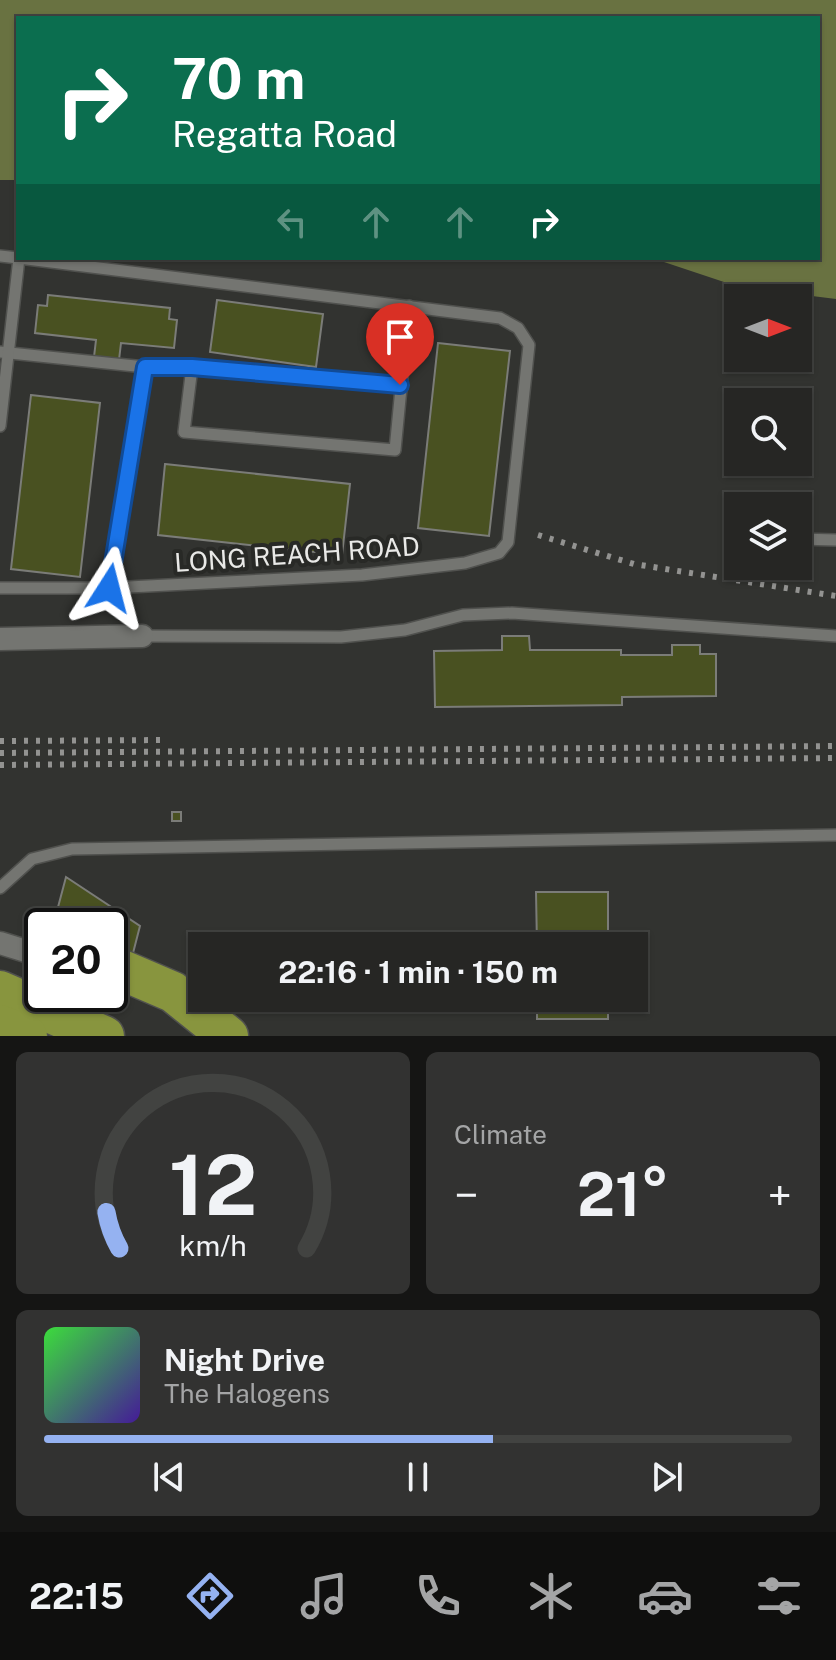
<!DOCTYPE html>
<html lang="en">
<head>
<meta charset="utf-8">
<style>
  body { margin:0; font-family:"Public Sans",sans-serif; background:#323231; color:#f1f3f6; height:100vh; display:flex; flex-direction:column; font-size:30px; white-space:nowrap }
  * { box-sizing:border-box; margin:0 }
  p { font-size:26px; color:#a4a5a6 }
  .icon { flex:none; width:44px; height:44px; fill:none; stroke:currentColor; stroke-width:2; stroke-linecap:round; stroke-linejoin:round }
  .map { position:relative; height:1036px; overflow:hidden }
  .side { display:flex; flex-direction:column; gap:16px; padding:16px; background:#151514; flex:1 }
  .side>* { flex:none }
  .guide { position:absolute; left:16px; top:16px; width:804px; height:244px; border-radius:0px; box-shadow:0 2px 6px #0004,0 0 0 2px #424341; background:#0b6e4f; color:#fff; overflow:hidden }
  .needle { width:52px; rotate:90deg }
  .fabs { position:absolute; left:724px; top:284px; display:grid; gap:16px }
  .fabs a { display:grid; place-items:center; width:88px; height:88px; border-radius:0px; background:#262624; box-shadow:0 2px 6px #0004,0 0 0 2px #424341; font-size:40px }
  .speed { position:absolute; left:24px; top:908px; display:flex; gap:16px; font-size:40px; font-weight:700; text-align:center }
  .speed>* { display:grid; place-content:center; width:104px; height:104px; border-radius:50%; background:#262624; box-shadow:0 2px 6px #0004,0 0 0 2px #424341; line-height:1 }
  .speed .limit { border:4px solid #111; border-radius:12px; background:#fff; color:#111 }
  .pin { position:absolute; display:grid; place-items:center; width:68px; height:68px; color:#fff; margin:-82px -34px; border-radius:50% 50% 50% 0; rotate:-45deg; box-shadow:0 0 8px #0007 }
  .pin .icon { rotate:45deg }
  .me { position:absolute; width:88px; margin:-44px; rotate:9deg; stroke-linejoin:round; filter:drop-shadow(0 0 6px #0008) }
  .turn { display:flex; align-items:center; gap:28px; height:168px; padding:0 24px; font-size:36px }
  .turn .icon { width:104px; height:104px; stroke-width:2.5 }
  .turn b { display:block; font-size:56px; line-height:68px }
  .lanes { display:flex; align-items:center; height:76px; padding:0 24px; background:#0003; justify-content:center; gap:40px; direction:ltr }
  .lanes .off { opacity:.35 }
  .big { font-size:60px; font-weight:700; line-height:1.1 }
  .side .card { flex:1; display:flex; flex-direction:column; justify-content:center; gap:12px; min-width:0; padding:0 28px; border-radius:12px; background:#323231 }
  .side .dial { align-items:center; gap:0 }
  .dial svg { height:208px; overflow:visible; fill:none; stroke:#424341; stroke-width:7; stroke-linecap:round; text-anchor:middle }
  .dial text { fill:#f1f3f6; stroke:none }
  .song { display:flex; align-items:center; gap:24px }
  .cover { width:96px; height:96px; border-radius:12px; background:linear-gradient(135deg,hsl(120 70% 55%),hsl(260 70% 35%)) }
  .played { height:8px; border-radius:4px; background:linear-gradient(90deg,#95b2f1 60%,#424341 60%) }
  .keys { display:flex; justify-content:space-around; direction:ltr }
  .heat { display:flex; justify-content:space-between; align-items:center; font-size:44px; direction:ltr }
  .side .tiles { flex:1; display:grid; gap:16px; grid-template-columns:1fr 1fr }
  .card:last-child { grid-column:span 2 }
  .trip { position:absolute; left:188px; top:932px; width:460px; height:80px; border-radius:0px; background:#262624; box-shadow:0 2px 6px #0004,0 0 0 2px #424341; font-weight:700; line-height:80px; text-align:center }
  .tab-bar { display:flex; height:128px; justify-content:space-around; align-items:center; background:#0f0f0e; color:#a4a5a6 }
  .tab-bar .icon { width:56px; height:56px }
  .tab-bar .selected { color:#95b2f1 }
  .tab-bar b { font-size:36px; color:#f1f3f6 }
  .map>svg:first-child { display:block }
</style>
</head>
<body>
<div class="map">
<svg width="836" height="1036" viewBox="0 0 836 1036">
  <rect width="100%" height="100%" fill="#323330"/>
  <polygon fill="#697241" points="0,0 836,0 836,299 739,287 652,258 818,258 818,18 18,18 18,180 0,180"/>
  <g fill="#495121" stroke="#7b7c78" stroke-width="2">
    <polygon points="48,295 170,308 169,319 177,320 174,348 121,343 119,360 94,357 96,340 35,333 38,305 47,306"/>
    <polygon points="217,300 323,314 316,367 210,352"/>
    <polygon points="438,343 510,351 489,536 418,528"/>
    <polygon points="31,395 100,403 80,577 11,569"/>
    <polygon points="165,464 350,484 342,555 158,535"/>
    <polygon points="502,636 529,636 530,650 621,650 621,655 672,655 672,645 700,645 700,654 716,654 716,696 622,697 622,705 435,707 434,651 502,650"/>
    <rect x="172" y="812" width="9" height="9"/>
    <polygon points="66,877 140,926 132,957 110,951 110,926 53,926"/>
    <polygon points="536,892 608,892 608,946 537,946"/>
    <rect x="537" y="998" width="71" height="21"/>
  </g>
  <g fill="none" stroke-linecap="round" stroke-linejoin="round">
    <g stroke="#50514e" stroke-width="14">
      <g id="service">
        <polyline points="0,256 18,258"/>
        <polyline points="0,352 145,367 192,367 400,385"/>
        <polyline points="192,367 184,432 395,450 409,306"/>
        <polyline points="0,426 19,258"/>
        <polyline points="737,531 738,532"/>
        <polyline points="798,539 836,540"/>
        <polyline points="0,588 109,588 362,575 465,563 499,553 508,542 529,345 518,328 500,318 19,258"/>
        <polyline points="109,588 145,367"/>
        <polyline points="142,636 341,637 405,630 463,615 512,613 836,636"/>
        <polyline points="0,888 32,859 72,849 836,835"/>
      </g>
    </g>
    <g stroke="#50514e" stroke-width="25">
      <g id="minor">
        <polyline points="0,639 142,636"/>
        <polyline points="0,943 42,956"/>
      </g>
    </g>
    <g stroke="#50514e" stroke-width="43">
      <g id="motorway">
        <polyline points="110,965 173,992 228,1036"/>
        <polyline points="0,991 104,1036"/>
        <polyline points="0,1025 27,1036"/>
      </g>
    </g>
    <use href="#service" stroke="#747571" stroke-width="11"/>
    <use href="#minor" stroke="#747571" stroke-width="22"/>
    <use href="#motorway" stroke="#88953e" stroke-width="40"/>
    <g stroke="#939391" stroke-width="6" stroke-dasharray="4 8" stroke-linecap="butt">
      <polyline points="538,535 634,564 836,596"/>
      <polyline points="0,741 168,740"/>
      <polyline points="0,753 836,746"/>
      <polyline points="0,765 836,758"/>
    </g>
  </g>
  <g fill="none" stroke-linecap="round" stroke-linejoin="round">
    <g stroke="#114b97" stroke-width="20">
      <polyline id="route" points="109,588 145,367 192,367 400,385"/>
    </g>
    <use href="#route" stroke="#1a73e8" stroke-width="14"/>
  </g>
  <g text-anchor="middle" dominant-baseline="central" stroke-width="8" stroke-linejoin="round" paint-order="stroke">
    <g font-size="26" fill="#e9e9e7" stroke="#282926">
      <text transform="translate(297 554) rotate(-4)">LONG REACH ROAD</text>
    </g>
  </g>
</svg>
<div class="fabs">
<a><svg class="needle" viewBox="-14 -14 28 28"><path d="M0-13l5 13h-10z" fill="#e53935"/><path d="M0 13l5-13h-10z" fill="#a4a5a6"/></svg></a>
<a><svg class="icon" aria-label="search" viewBox="0 0 24 24"><circle cx="10" cy="10" r="6"/><path d="M15 15l6 6"/></svg></a>
<a><svg class="icon" aria-label="layers" viewBox="0 0 24 24"><path d="M12 4l9 5-9 5-9-5zM3 14l9 5 9-5"/></svg></a>
</div>
<div class="speed"><div class="limit">20</div></div>
<div class="pin" style="left:400px;top:385px;background:#d93025"><svg class="icon" aria-label="arrive" viewBox="0 0 24 24"><path d="M6 21V4h12l-3 4 3 4H6"/></svg></div>
<svg class="me" style="left:109px;top:588px" viewBox="-20 -20 40 40"><path d="M0-17L14 15 0 8-14 15z" fill="#1a73e8" stroke="#fff" stroke-width="4"/></svg>
<div class="trip">22:16 · 1 min · 150 m</div>
<div class="guide">
<div class="turn"><svg class="icon" aria-label="right" viewBox="0 0 24 24"><path d="M7 20v-9h11M14 6l5 5-5 5"/></svg><div><b>70 m</b>Regatta Road</div></div>
<div class="lanes"><svg class="icon off" aria-label="left" viewBox="0 0 24 24"><path d="M17 20v-9H6M10 6l-5 5 5 5"/></svg><svg class="icon off" aria-label="ahead" viewBox="0 0 24 24"><path d="M12 20V5M6 11l6-6 6 6"/></svg><svg class="icon off" aria-label="ahead" viewBox="0 0 24 24"><path d="M12 20V5M6 11l6-6 6 6"/></svg><svg class="icon" aria-label="right" viewBox="0 0 24 24"><path d="M7 20v-9h11M14 6l5 5-5 5"/></svg></div>
</div>
</div>
<section class="side">
<div class="tiles">
<div class="card dial"><svg viewBox="0 0 100 80">
<path d="M14 69A42 42 0 1 1 86 69"/>
<path d="M14 69A42 42 0 0 1 9 55" stroke="#95b2f1"/>
<text x="50" y="56" font-size="32" font-weight="700">12</text>
<text x="50" y="72" font-size="11">km/h</text>
</svg></div>
<div class="card"><p>Climate</p>
<div class="heat"><a>−</a><b class="big">21°</b><a>+</a></div>
</div>
<div class="card">
<div class="song"><i class="cover"></i><div><b>Night Drive</b><p>The Halogens</p></div></div>
<div class="played"></div>
<div class="keys"><svg class="icon" aria-label="previous" viewBox="0 0 24 24"><path d="M18 5L8 12l10 7zM5 5v14"/></svg><svg class="icon" aria-label="pause" viewBox="0 0 24 24"><path d="M8 5v14M16 5v14"/></svg><svg class="icon" aria-label="next" viewBox="0 0 24 24"><path d="M6 5l10 7-10 7zM19 5v14"/></svg></div>
</div>
</div>
</section>
<nav class="tab-bar">
<b>22:15</b>
<svg class="icon selected" aria-label="directions" viewBox="0 0 24 24"><path d="M12 3l9 9-9 9-9-9zM9 14v-3h6M13 9l2 2-2 2"/></svg>
<svg class="icon" aria-label="music" viewBox="0 0 24 24"><path d="M9 18V5l10-2v13"/><circle cx="6" cy="18" r="3"/><circle cx="16" cy="16" r="3"/></svg>
<svg class="icon" aria-label="phone" viewBox="0 0 24 24"><path d="M5 4h4l2 5-3 2q2 4 5 5l2-3 5 2v4C11 20 4 13 5 4z"/></svg>
<svg class="icon" aria-label="climate" viewBox="0 0 24 24"><path d="M12 3v18M4 7l16 10M4 17L20 7"/></svg>
<svg class="icon" aria-label="car" viewBox="0 0 24 24"><path d="M5 17H2v-5l4-1 3-4h7l3 4 3 1v5h-3M9 17h6M6 11h13"/><circle cx="7" cy="17" r="2"/><circle cx="17" cy="17" r="2"/></svg>
<svg class="icon" aria-label="filters" viewBox="0 0 24 24"><path d="M4 7h16M4 17h16"/><circle cx="9" cy="7" r="2"/><circle cx="15" cy="17" r="2"/></svg>
</nav>
</body>
</html>
